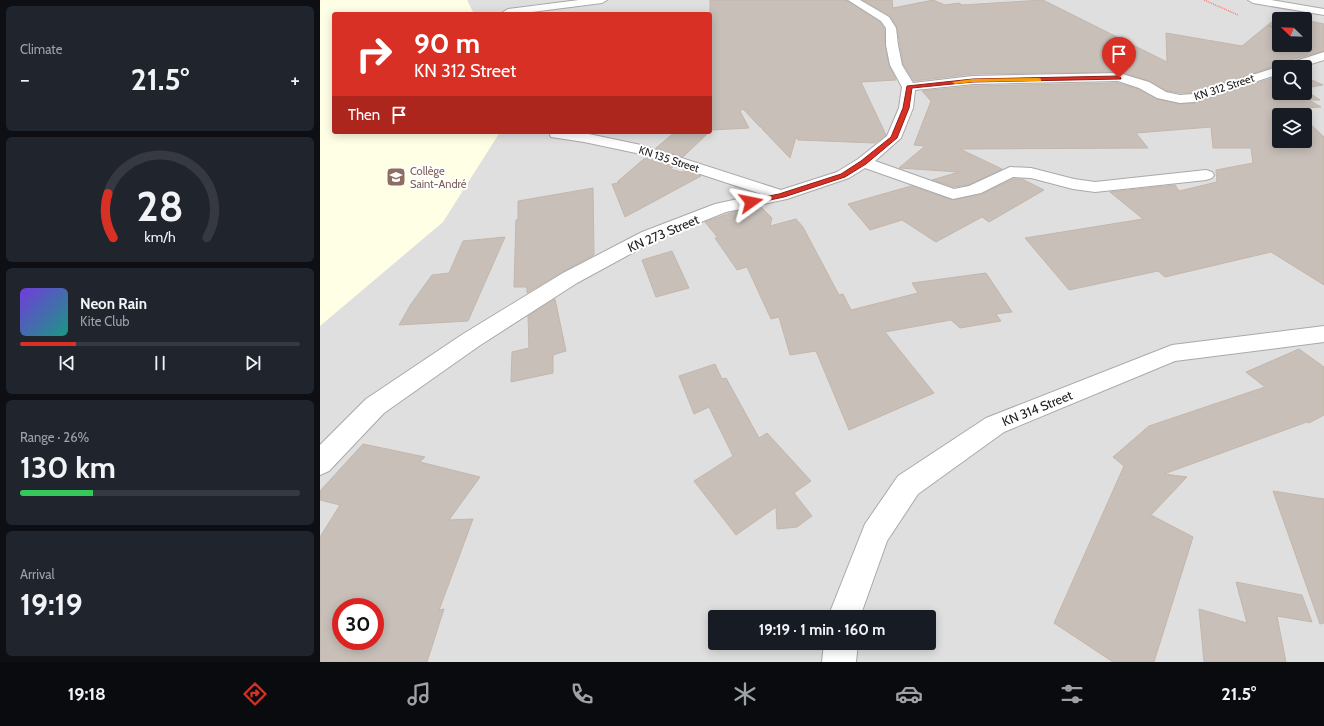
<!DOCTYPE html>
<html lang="en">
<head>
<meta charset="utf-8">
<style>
  body { margin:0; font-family:Cabin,sans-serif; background:#20242c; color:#f1f3f6; height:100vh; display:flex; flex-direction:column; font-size:15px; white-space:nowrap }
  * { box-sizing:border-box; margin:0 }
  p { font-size:13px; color:#9ea1a6 }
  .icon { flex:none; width:22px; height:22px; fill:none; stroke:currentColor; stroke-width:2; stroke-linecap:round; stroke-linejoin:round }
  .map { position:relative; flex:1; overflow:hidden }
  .side { display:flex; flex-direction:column; gap:6px; padding:6px; background:#0d0f14; width:320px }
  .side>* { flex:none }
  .hud { position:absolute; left:12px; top:12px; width:380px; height:122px; border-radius:4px; box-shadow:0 2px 10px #0003; background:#d93025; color:#fff; overflow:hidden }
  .needle { width:26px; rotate:293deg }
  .controls { position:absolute; left:952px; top:12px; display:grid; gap:8px }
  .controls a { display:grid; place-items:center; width:40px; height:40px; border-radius:4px; background:#171b24; box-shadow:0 2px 10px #0003; font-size:20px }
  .speed { position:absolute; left:12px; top:598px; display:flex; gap:8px; font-size:20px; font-weight:700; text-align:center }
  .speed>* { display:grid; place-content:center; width:52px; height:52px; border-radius:50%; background:#171b24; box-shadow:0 2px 10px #0003; line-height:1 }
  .speed .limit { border:6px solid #d22; background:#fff; color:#111 }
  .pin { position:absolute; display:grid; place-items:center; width:34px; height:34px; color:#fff; margin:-41px -17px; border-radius:50% 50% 50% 0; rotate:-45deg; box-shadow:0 0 4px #0007 }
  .pin .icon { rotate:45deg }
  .me { position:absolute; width:44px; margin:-22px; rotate:78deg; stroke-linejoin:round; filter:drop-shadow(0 0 3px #0008) }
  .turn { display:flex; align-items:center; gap:14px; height:84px; padding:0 16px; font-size:18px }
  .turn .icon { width:52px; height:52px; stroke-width:2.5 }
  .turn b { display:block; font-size:28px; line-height:34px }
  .then { display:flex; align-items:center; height:38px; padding:0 16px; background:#0003; gap:8px; font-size:15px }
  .big { font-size:30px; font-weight:700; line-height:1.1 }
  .side .tile { flex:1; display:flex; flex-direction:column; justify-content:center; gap:6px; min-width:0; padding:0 14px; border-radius:6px; background:#20242c }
  .side .dial { align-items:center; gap:0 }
  .dial svg { height:104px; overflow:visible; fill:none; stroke:#363941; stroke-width:7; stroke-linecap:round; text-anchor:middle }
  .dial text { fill:#f1f3f6; stroke:none }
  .song { display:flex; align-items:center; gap:12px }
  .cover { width:48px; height:48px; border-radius:6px; background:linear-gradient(135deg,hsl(260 70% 55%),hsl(170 70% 35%)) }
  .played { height:4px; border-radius:2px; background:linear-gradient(90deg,#d93025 20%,#363941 20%) }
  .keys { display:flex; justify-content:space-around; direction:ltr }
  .heat { display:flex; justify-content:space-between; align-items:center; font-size:22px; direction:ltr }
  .charge { height:6px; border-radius:3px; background:linear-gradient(90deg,#34c759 26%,#363941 0) }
  .trip { position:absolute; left:388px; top:610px; width:228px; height:40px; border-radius:4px; background:#171b24; box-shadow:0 2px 10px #0003; font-weight:700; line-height:40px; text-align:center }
  .tabs { display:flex; height:64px; justify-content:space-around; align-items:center; background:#090b0e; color:#9ea1a6 }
  .tabs .icon { width:28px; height:28px }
  .tabs .on { color:#d93025 }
  .tabs b { font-size:18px; color:#f1f3f6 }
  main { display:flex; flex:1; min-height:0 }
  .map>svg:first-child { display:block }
</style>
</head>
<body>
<main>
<section class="side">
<div class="tile"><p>Climate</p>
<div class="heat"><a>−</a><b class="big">21.5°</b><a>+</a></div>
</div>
<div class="tile dial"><svg viewBox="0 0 100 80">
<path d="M14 69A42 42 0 1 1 86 69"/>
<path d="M14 69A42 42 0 0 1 10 35" stroke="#d93025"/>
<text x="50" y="56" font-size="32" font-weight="700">28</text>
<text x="50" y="72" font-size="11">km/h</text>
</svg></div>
<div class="tile">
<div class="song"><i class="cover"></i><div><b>Neon Rain</b><p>Kite Club</p></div></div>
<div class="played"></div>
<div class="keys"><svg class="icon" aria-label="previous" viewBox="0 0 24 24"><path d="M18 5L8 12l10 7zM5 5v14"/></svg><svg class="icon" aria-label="pause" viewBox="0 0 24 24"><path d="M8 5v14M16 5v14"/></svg><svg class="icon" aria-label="next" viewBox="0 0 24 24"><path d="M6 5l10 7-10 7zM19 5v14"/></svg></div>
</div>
<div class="tile"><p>Range · 26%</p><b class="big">130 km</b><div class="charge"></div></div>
<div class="tile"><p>Arrival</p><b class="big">19:19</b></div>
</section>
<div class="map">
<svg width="1004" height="662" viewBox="0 0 1004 662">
  <rect width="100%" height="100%" fill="#f2efe9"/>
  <path fill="#e0dfdf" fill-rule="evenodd" d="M0,0H1004V662H0ZM14,14H390V132H14ZM959,19H985V45H959ZM959,67H985V93H959ZM959,115H985V141H959ZM21,607H55V641H21ZM395,617H609V643H395Z"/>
  <polygon fill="#ffffe5" points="0,0 147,0 154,14 14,14 14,132 180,132 123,222 0,326"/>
  <g fill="#c7bfb8" stroke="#c4b6ab" fill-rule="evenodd">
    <polygon points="390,0 527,0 560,22 564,28 565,45 569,65 576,80 541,82 566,135 555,143 478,140 476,137 470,158 442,129 443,127 440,127 423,109 420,111 429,128 392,130 390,131"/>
    <polygon points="543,0 572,0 573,8 613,0 625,5 639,3 642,5 723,0 847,62 846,33 922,46 960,15 980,19 959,19 959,45 985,45 985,20 1004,24 1004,51 959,63 961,64 873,93 860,93 847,91 829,81 799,72 653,74 594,81 583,64 577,27 570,16"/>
    <polygon points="959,76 959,93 985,93 985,90 1000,100 989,100 1001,107 987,108 991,111 978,112 981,115 959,115 959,141 985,141 985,119 1004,137 1004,285 951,252 845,277 838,271 749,290 705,238 823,219 790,192 855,185 859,191 897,182 896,170 933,163 931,148 893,148 891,127 816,133 828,148 640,149 682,169 649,185 634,187 612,180 639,172 579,168 605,146 594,145 611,101 602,91 653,86 798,83 818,89 837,99 860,104 874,103"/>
    <polygon points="985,77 1003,85 985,88"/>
    <polygon points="355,132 389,132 363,157 336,148"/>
    <polygon points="325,158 353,167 350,169 361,172 366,171 381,176 305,217 292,184 300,183 297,182"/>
    <polygon points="693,179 702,179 724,190 669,222 662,217 616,242 582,220 550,230 528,204 591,186 633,200 662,194"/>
    <polygon points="273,188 274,255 242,272 207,293 207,287 194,287 196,220 198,220 198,201"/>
    <polygon points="440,206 452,218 450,226 476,219 483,227 519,295 523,294 531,310 598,293 592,283 666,273 692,312 676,314 681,321 640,328 631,320 565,332 614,393 529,430 496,351 470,355 459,317 451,319 427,267 417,270 395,238 398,238 385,222 416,211"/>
    <polygon points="185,237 148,321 79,325 91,304 112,275 129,273 143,241"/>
    <polygon points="352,251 369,288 336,297 322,260"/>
    <polygon points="235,299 246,351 233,355 233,373 191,382 192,352 209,348 208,316"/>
    <polygon points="979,349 1004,367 1004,415 989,423 987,422 844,474 867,477 831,515 873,537 834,662 793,662 734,623 804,466 793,457 829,426 945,387 926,372"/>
    <polygon points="395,364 402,379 406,378 439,438 447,433 491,481 474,493 492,516 477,527 457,529 456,507 416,535 374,481 413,456 389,407 374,414 359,376"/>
    <path d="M43,444L105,457L100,462L160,477L129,520L153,519L119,610L124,609L107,662H0V537L20,505L0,500V491ZM21,607H55V641H21Z"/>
    <polygon points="953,491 1004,499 1004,623 1000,624"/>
    <polygon points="916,582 982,595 992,622 957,616 966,662 884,662 879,609 927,623"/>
  </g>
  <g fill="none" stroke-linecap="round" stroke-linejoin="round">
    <g stroke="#a9a9a9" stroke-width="2">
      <g id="minor">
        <polygon points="259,0 287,0 282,3 196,14 184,14 183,12 188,9"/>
        <polygon points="528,0 540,0 569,17 576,28 578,45 582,65 593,83 653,76 799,73 829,82 846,92 860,95 873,94 1004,52 1004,60 981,67 959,67 959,74 874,102 860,103 837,98 819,88 798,81 653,84 595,90 593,108 581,138 555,161 634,189 649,186 690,167 711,168 754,179 775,182 886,170 892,172 894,175 892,178 886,180 775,192 753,189 711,178 693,177 661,193 633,199 545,168 529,178 467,199 406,212 336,240 257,283 159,346 64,413 9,471 0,475 0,445 46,399 143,334 243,273 322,232 395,204 441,194 316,153 264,142 231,137 229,132 264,133 321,145 461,190 517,172 538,159 567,136 579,108 582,87 570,65 566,45 566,28 561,21"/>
        <polygon points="928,0 951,0 1004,9 1004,15 933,3"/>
        <polygon points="1004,326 1004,342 855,361 684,432 598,494 567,541 540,617 508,617 545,524 578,476 666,418 852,345"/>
        <polygon points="504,643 538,643 536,662 502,662"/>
      </g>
    </g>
    <g stroke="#fa8072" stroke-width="1.5" stroke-dasharray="1 1" stroke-linecap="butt">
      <polyline points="884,0 918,15"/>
      <polyline points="949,26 959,28"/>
    </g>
    <use href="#minor" fill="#fff" fill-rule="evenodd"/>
  </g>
  <polygon fill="#d93025" stroke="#8d1f18" points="799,76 801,78 801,79 653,82 592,88 589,108 577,138 546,164 525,177 464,197 431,204 428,202 429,200 459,194 521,174 541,161 571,137 583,108 587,86 653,79"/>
  <polygon fill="#f59e0b" points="719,78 721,79 721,81 653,82 635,84 632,82 653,79"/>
  <defs>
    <g id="school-square" transform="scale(1)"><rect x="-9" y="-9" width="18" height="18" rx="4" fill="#8d6e63" stroke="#fff"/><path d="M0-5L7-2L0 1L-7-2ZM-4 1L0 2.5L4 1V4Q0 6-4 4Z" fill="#fff"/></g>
  </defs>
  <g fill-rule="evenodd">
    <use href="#school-square" x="76" y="177"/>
  </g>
  <g text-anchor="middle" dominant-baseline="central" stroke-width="4" stroke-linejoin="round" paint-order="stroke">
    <g font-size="11" fill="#222" stroke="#fff">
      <text transform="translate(904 87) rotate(-18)">KN 312 Street</text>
      <text transform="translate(349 159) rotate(18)">KN 135 Street</text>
    </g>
    <g font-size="11" fill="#785e54" stroke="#fff" text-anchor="start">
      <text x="90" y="171">Collège<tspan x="90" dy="13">Saint-André</tspan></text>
    </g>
    <g font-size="13" fill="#222" stroke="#fff">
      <text transform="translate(343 233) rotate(-23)">KN 273 Street</text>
      <text transform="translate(717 408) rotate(-22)">KN 314 Street</text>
    </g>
  </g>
</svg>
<div class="controls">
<a><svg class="needle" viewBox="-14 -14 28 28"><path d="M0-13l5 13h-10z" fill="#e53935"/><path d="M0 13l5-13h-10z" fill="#9ea1a6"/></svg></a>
<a><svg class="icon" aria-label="search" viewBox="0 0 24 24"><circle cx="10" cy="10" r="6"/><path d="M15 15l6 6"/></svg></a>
<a><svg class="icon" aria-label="layers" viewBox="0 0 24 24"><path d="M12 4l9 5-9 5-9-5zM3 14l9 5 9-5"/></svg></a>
</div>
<div class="speed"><div class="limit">30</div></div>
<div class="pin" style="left:799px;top:78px;background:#d93025"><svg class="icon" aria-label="arrive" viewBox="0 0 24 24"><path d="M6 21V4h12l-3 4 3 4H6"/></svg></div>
<svg class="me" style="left:431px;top:202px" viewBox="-20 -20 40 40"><path d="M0-17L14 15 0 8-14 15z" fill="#d93025" stroke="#fff" stroke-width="4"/></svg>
<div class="trip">19:19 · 1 min · 160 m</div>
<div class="hud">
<div class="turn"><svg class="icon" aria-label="right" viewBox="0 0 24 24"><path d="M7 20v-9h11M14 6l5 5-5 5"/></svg><div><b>90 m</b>KN 312 Street</div></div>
<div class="then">Then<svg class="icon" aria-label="arrive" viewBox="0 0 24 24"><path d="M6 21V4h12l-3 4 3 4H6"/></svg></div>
</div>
</div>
</main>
<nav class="tabs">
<b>19:18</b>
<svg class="icon on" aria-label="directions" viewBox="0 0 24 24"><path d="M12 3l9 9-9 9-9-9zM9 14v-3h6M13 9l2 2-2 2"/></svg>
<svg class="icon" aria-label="music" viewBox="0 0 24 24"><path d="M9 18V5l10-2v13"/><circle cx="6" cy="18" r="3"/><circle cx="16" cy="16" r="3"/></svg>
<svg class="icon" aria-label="phone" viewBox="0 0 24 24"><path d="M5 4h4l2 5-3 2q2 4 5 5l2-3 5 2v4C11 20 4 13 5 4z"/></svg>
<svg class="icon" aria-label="climate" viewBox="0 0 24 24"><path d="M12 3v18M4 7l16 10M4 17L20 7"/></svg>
<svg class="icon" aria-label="car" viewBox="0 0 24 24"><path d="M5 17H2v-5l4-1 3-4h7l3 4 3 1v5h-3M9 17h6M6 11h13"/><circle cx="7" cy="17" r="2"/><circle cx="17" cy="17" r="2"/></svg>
<svg class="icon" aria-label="filters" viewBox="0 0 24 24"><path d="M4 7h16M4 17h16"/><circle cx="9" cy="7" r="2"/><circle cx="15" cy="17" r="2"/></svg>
<b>21.5°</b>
</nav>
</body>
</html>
